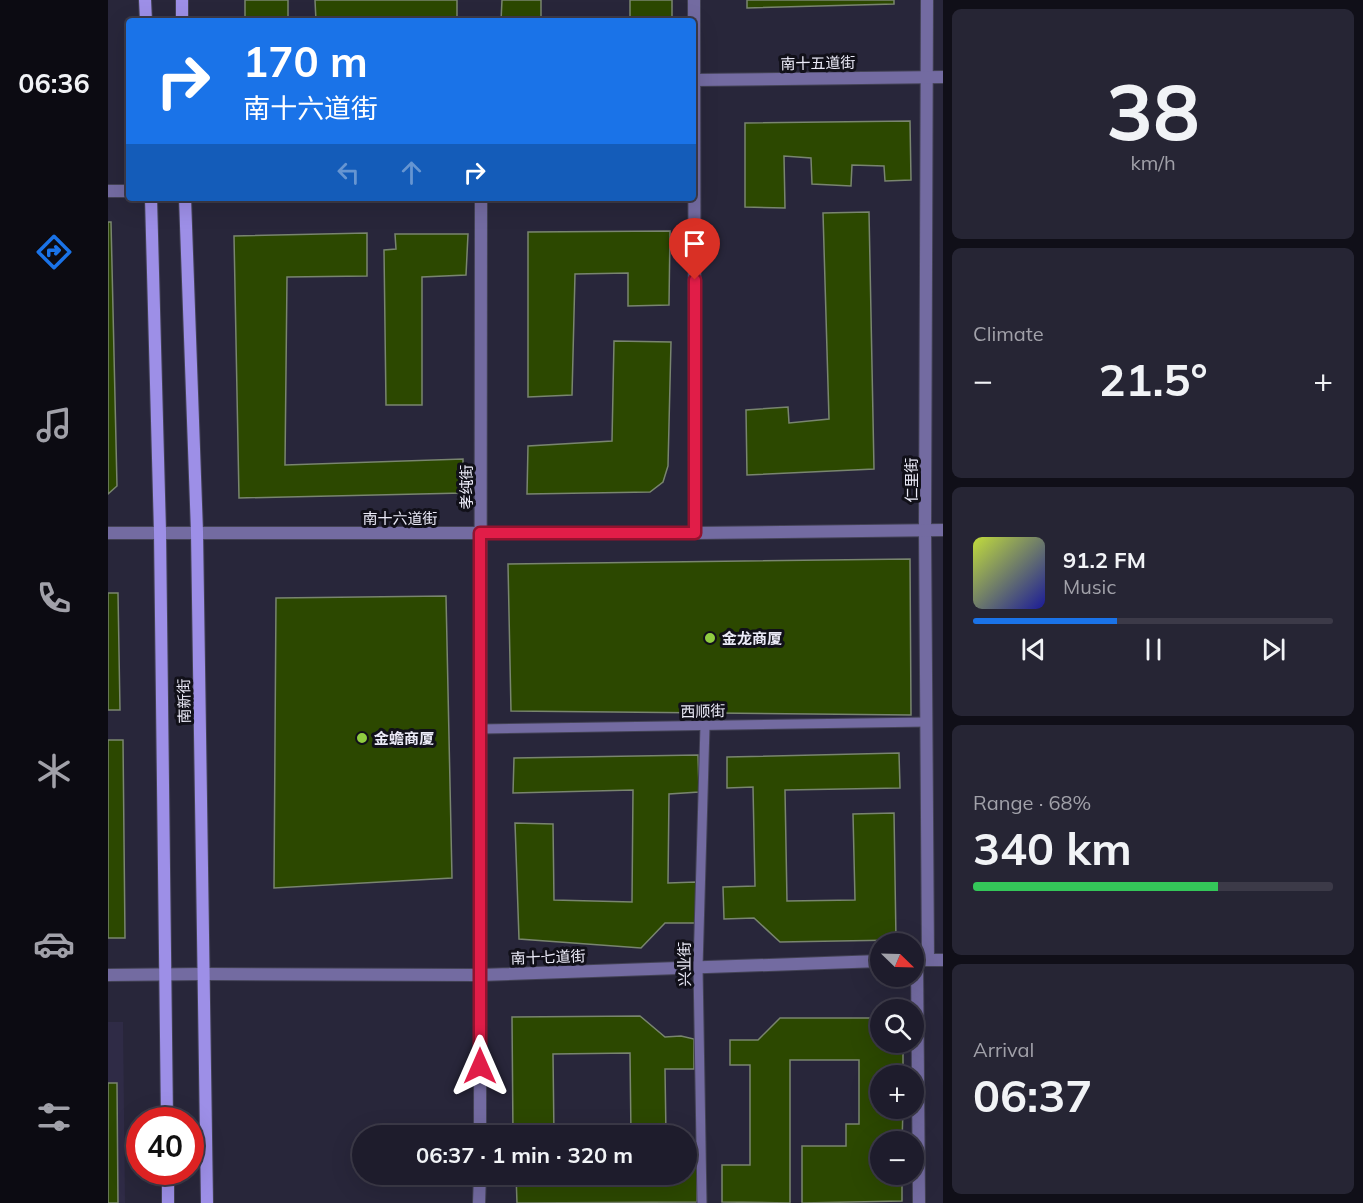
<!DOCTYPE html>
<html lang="en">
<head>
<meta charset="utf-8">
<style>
  body { margin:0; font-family:Mulish,"Noto Sans SC",sans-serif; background:#262534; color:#f1f3f6; height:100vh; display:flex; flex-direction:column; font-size:22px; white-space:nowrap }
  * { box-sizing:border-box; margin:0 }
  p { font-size:20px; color:#a1a1a9 }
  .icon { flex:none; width:33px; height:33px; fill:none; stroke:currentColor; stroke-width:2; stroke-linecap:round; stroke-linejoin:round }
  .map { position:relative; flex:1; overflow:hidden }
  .side { display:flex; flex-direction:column; gap:9px; padding:9px; background:#100f18; width:420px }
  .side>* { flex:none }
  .guide { position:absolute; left:18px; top:18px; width:570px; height:183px; border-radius:6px; box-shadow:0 6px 24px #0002,0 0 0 2px #3c3a48; background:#1a73e8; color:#fff; overflow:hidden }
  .needle { width:39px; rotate:113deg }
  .buttons { position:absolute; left:762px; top:933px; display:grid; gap:12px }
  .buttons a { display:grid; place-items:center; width:54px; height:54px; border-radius:50%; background:#1e1c2c; box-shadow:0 6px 24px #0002,0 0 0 2px #3c3a48; font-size:30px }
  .speed { position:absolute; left:18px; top:1107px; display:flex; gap:12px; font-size:30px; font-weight:700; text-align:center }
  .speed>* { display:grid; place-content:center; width:78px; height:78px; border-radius:50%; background:#1e1c2c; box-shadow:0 6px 24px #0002,0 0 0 2px #3c3a48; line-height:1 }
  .speed .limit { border:9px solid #d22; background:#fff; color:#111 }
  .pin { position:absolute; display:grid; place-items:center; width:51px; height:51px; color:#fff; margin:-62px -26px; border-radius:50% 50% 50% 0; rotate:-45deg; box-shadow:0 0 6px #0007 }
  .pin .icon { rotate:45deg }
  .me { position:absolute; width:66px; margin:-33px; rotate:0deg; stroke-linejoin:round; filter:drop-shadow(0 0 4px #0008) }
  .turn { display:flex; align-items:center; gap:21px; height:126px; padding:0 18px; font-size:27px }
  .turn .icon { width:78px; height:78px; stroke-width:2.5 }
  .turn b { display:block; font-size:42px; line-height:51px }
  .lanes { display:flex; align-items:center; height:57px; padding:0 18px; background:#0003; justify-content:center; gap:30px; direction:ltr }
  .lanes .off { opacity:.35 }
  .big { font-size:45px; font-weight:700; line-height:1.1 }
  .side .tile { flex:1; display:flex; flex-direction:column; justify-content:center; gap:9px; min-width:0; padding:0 21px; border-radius:9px; background:#262534 }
  .side .dial { align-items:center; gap:0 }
  .dial b { font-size:78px; line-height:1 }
  .song { display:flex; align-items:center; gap:18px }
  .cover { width:72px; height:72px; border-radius:9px; background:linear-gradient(135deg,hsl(70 70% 55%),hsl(240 70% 35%)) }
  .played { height:6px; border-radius:3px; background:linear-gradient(90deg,#1a73e8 40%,#3c3a48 40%) }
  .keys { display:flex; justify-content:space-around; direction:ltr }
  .heat { display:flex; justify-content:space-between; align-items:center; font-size:33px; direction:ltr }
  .charge { height:9px; border-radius:4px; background:linear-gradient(90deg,#34c759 68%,#3c3a48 0) }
  .trip { position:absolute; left:244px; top:1125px; width:345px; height:60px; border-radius:30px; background:#1e1c2c; box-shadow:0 6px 24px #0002,0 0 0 2px #3c3a48; font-weight:700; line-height:60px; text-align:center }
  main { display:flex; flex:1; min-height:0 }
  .dock { display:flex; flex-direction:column; width:108px; justify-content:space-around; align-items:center; background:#0c0b12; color:#a1a1a9 }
  .dock .icon { width:42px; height:42px }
  .dock .active { color:#1a73e8 }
  .dock b { font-size:27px; color:#f1f3f6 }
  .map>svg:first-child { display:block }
</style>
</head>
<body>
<main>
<nav class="dock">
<b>06:36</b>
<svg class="icon active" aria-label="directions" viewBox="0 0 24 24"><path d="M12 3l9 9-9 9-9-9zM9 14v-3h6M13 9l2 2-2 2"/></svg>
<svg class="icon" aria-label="music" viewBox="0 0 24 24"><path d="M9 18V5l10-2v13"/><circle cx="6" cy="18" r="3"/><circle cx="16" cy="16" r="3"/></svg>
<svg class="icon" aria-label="phone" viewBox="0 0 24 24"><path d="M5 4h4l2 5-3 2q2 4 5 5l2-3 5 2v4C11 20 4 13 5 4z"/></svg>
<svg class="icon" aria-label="climate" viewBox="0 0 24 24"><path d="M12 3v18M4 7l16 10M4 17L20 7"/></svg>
<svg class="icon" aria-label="car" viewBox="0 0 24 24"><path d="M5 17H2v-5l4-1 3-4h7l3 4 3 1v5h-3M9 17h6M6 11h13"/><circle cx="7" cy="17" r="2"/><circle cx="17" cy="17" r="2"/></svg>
<svg class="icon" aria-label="filters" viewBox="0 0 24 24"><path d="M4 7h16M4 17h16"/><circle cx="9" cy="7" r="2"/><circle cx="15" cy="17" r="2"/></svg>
</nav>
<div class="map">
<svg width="835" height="1203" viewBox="0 0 835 1203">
  <rect width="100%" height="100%" fill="#28263a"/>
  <polygon fill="#2f2b46" points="0,1022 15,1022 17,1203 0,1203"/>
  <g fill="#2c4800" stroke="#79856f" stroke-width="1.5">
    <rect x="137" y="0" width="43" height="21"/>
    <polygon points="207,0 349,0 349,21 208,21"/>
    <polygon points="394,0 433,0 433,21 393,21"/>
    <rect x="522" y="0" width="42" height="21"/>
    <polygon points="639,0 786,0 786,4 639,8"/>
    <polygon points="802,121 803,180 777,181 776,166 744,165 743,186 704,184 703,158 676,156 677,208 637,207 637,123"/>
    <polygon points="761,212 766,469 639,475 638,410 680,407 681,423 721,419 715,213"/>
    <polygon points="0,222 3,222 9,486 0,494"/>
    <polygon points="562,231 561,305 520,306 520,273 467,274 464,395 420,397 420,232"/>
    <polygon points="259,233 259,276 179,277 177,465 355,459 355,493 131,498 126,236"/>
    <polygon points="287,234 360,234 358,275 314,277 314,405 278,405 276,250 288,249"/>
    <polygon points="506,341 563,342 560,466 555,482 542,492 419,494 420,446 504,441"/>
    <polygon points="802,559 803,715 403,711 400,564"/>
    <polygon points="0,593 10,593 12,710 0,710"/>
    <polygon points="338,596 344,878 166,888 168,598"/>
    <polygon points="0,740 15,740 17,938 0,938"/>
    <polygon points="791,753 792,788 677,790 679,901 747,900 745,814 786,813 788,940 672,942 646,918 616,919 615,887 647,886 645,787 619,788 619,757"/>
    <polygon points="590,755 591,792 561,794 560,883 588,882 589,923 557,923 533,948 411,939 407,823 445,824 446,900 524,902 525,790 405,793 406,758"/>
    <polygon points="532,1016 557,1037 573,1036 586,1039 586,1069 557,1069 558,1136 523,1136 522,1053 445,1054 446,1136 405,1136 404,1017"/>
    <polygon points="672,1018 772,1018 772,1042 795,1042 795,1076 772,1076 772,1108 795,1108 794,1142 772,1142 772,1174 794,1174 794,1201 694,1203 694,1146 738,1146 738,1124 751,1124 751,1060 682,1060 682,1203 614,1202 614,1165 642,1165 642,1065 622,1065 622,1040 650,1040"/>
    <polygon points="0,1083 9,1083 10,1203 0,1203"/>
    <polygon points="579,1166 589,1166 589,1202 409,1203 408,1174 579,1174"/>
  </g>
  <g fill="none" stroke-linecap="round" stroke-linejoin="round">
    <g stroke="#434255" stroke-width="11">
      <g id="service">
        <polyline points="372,729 819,722"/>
        <polyline points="594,1203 590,967 597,726"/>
      </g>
    </g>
    <g stroke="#434255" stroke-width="14">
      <g id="tertiary">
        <polyline points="586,0 587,533"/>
        <polyline points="819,0 817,530 820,960"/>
        <polyline points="586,80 835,77"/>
        <polyline points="0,191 21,191"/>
        <polyline points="0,533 587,533 835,530"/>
        <polyline points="809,960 811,1203"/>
        <polyline points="812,960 835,960"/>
        <polyline points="0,975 95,974 372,975 772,961"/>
        <polyline points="372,1136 373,198"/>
        <polyline points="371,1203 372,1174"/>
      </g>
    </g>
    <g stroke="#434255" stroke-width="14">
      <g id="secondary">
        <polyline points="37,0 38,21"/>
        <polyline points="74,0 74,21"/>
        <polyline points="43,198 52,532 59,1120"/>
        <polyline points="77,198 89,532 99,1203"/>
        <polyline points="60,1172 60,1203"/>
      </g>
    </g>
    <use href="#service" stroke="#736ba1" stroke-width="9"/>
    <use href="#tertiary" stroke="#736ba1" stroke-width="12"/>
    <use href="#secondary" stroke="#9d8fe7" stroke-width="12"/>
  </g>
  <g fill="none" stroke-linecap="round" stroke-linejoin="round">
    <g stroke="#92132f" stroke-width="15">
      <polyline id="route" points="372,1066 372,533 587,533 587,280"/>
    </g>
    <use href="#route" stroke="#e11d48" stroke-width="10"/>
  </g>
  <g fill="#90cd41" stroke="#111019" stroke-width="2">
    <circle cx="602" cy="638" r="6"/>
    <circle cx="254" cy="738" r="6"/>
  </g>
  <g text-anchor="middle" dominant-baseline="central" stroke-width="6" stroke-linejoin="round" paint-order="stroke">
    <g font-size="15" fill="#ecebf8" stroke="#111019">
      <text transform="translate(710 63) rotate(-1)">南十五道街</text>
      <text transform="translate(803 480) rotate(-90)">仁里街</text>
      <text transform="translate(358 487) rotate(-90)">孝纯街</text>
      <text x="292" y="518">南十六道街</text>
      <text transform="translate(76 701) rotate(-91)">南新街</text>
      <text transform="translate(595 711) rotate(-1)">西顺街</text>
      <text transform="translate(440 957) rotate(-2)">南十七道街</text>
      <text transform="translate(576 964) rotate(-90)">兴业街</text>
    </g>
    <g font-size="15" font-weight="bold" fill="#ecebf8" stroke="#111019" text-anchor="start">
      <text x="614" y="638">金龙商厦</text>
      <text x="266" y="738">金蟾商厦</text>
    </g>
  </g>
</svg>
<div class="buttons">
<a><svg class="needle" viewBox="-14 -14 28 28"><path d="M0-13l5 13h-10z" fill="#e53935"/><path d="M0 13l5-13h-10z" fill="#a1a1a9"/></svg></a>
<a><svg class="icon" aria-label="search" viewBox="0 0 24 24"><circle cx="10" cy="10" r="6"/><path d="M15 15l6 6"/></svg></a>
<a>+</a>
<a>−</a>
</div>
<div class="speed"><div class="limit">40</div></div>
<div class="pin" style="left:587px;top:280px;background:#d93025"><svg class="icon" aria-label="arrive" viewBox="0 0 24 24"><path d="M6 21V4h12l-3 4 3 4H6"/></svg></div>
<svg class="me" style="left:372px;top:1066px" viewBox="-20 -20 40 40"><path d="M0-17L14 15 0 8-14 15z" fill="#e11d48" stroke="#fff" stroke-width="4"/></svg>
<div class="trip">06:37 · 1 min · 320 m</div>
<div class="guide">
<div class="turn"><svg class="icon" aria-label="right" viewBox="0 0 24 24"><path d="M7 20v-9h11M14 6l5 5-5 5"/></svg><div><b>170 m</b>南十六道街</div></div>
<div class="lanes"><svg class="icon off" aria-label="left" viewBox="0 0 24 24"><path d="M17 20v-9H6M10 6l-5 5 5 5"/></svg><svg class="icon off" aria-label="ahead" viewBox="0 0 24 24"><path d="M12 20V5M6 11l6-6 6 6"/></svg><svg class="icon" aria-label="right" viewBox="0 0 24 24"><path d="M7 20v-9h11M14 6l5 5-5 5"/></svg></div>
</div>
</div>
<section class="side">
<div class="tile dial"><b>38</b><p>km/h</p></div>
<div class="tile"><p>Climate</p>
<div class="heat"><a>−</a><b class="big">21.5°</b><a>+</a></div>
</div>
<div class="tile">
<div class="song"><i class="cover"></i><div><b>91.2 FM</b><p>Music</p></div></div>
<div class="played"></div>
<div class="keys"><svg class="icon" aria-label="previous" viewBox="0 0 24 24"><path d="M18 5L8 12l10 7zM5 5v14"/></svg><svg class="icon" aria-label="pause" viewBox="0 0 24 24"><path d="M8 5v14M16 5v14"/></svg><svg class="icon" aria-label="next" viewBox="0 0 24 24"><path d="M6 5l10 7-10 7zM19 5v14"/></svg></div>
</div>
<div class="tile"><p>Range · 68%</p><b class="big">340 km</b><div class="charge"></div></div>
<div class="tile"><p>Arrival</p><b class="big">06:37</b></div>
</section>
</main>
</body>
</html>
